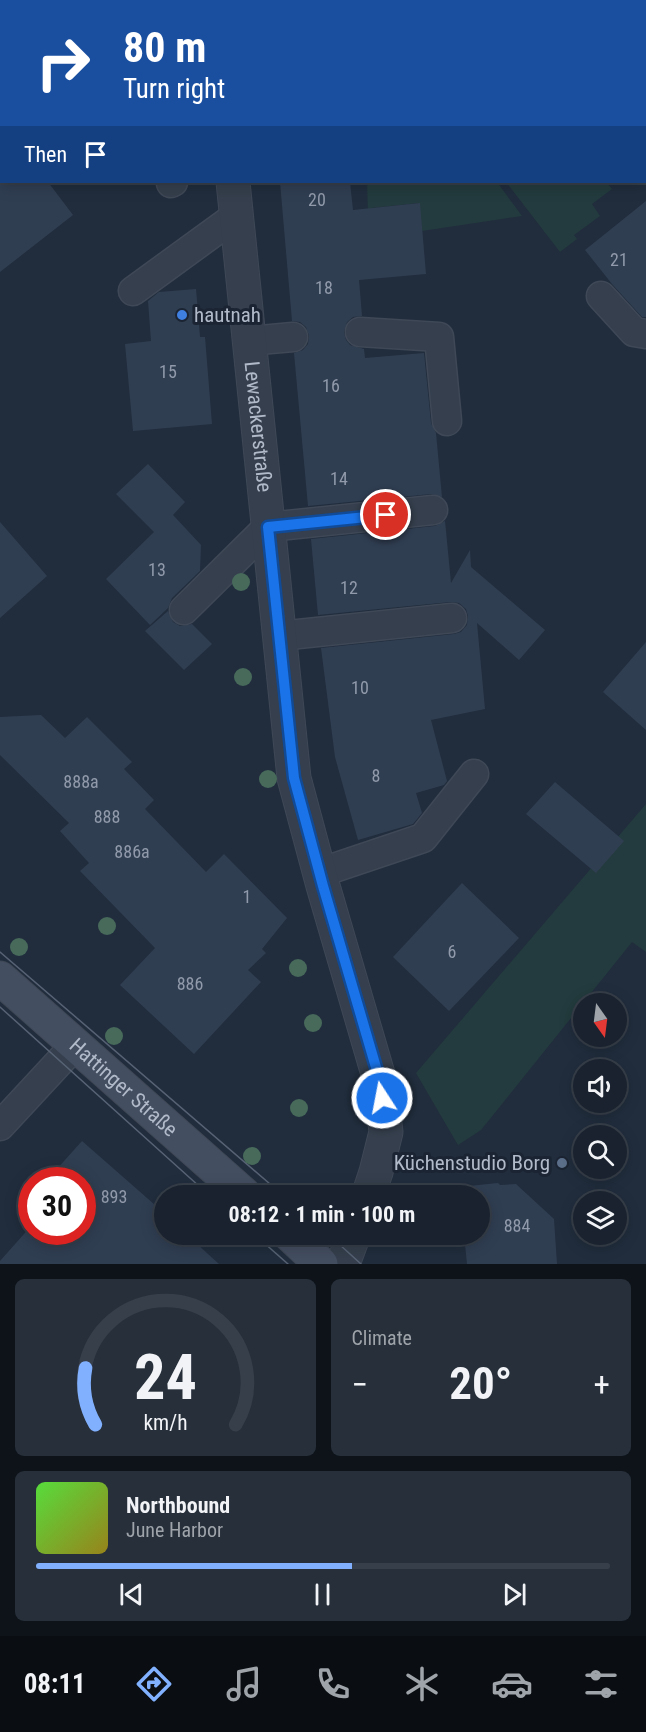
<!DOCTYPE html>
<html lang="en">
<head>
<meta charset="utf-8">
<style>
  body { margin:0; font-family:"Roboto Condensed",sans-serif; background:#262f3a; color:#f1f3f6; height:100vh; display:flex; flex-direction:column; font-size:22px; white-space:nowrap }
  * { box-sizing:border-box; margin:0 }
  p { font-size:20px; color:#9fa4aa }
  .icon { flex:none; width:33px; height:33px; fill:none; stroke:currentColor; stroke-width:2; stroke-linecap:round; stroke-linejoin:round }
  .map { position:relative; height:1264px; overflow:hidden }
  .drawer { display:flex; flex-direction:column; gap:15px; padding:15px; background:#0e1319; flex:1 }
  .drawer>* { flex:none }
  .hud { position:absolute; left:0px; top:0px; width:646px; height:183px; box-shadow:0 3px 15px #0003,0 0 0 2px #373f4a; background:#1a4fa0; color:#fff; overflow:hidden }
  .needle { width:39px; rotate:166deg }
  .controls { position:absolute; left:573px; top:993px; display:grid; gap:12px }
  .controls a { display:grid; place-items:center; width:54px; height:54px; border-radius:50%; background:#19222e; box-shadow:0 3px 15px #0003,0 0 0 2px #373f4a; font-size:30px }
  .speed { position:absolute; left:18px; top:1167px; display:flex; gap:12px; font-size:30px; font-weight:700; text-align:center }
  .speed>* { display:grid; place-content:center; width:78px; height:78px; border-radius:50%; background:#19222e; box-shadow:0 3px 15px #0003,0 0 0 2px #373f4a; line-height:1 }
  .speed .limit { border:9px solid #d22; background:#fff; color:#111 }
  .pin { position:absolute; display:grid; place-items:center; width:51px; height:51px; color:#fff; margin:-26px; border:3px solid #fff; border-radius:50%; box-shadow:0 2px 6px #0007 }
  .me { position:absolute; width:66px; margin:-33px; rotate:349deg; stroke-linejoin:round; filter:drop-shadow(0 0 4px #0008) }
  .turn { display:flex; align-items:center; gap:21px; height:126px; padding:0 24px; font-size:27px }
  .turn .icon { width:78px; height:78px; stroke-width:2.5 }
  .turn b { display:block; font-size:42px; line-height:51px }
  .then { display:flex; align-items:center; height:57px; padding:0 24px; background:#0003; gap:12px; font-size:22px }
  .big { font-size:45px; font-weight:700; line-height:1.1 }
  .drawer .card { flex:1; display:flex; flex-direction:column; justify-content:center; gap:9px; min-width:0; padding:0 21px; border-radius:9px; background:#262f3a }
  .drawer .dial { align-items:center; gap:0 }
  .dial svg { height:156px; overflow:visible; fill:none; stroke:#373f4a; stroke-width:7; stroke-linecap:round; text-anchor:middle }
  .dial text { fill:#f1f3f6; stroke:none }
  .song { display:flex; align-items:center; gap:18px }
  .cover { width:72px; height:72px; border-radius:9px; background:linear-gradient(135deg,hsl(110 70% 55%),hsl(50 70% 35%)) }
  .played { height:6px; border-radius:3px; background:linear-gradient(90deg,#81b0fe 55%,#373f4a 55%) }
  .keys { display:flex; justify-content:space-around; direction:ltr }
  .heat { display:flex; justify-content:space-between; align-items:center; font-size:33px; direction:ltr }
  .drawer .tiles { flex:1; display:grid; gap:15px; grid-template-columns:1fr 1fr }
  .card:last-child { grid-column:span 2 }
  .trip { position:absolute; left:154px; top:1185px; width:336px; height:60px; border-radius:30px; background:#19222e; box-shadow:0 3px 15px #0003,0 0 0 2px #373f4a; font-weight:700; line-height:60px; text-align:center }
  .menu { display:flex; height:96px; justify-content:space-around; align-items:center; background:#0a0e12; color:#9fa4aa }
  .menu .icon { width:42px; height:42px }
  .menu .active { color:#81b0fe }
  .menu b { font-size:27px; color:#f1f3f6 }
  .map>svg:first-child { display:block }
</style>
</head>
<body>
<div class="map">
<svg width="646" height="1264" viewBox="0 0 646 1264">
  <rect width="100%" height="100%" fill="#212d3d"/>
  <g fill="#233b3e">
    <polygon points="367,182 497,182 522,216 422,231 419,203 371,208 368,215"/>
    <polygon points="506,182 606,182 612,189 592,204 600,216 574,235 577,239 560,252"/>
    <polygon points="646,804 646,952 632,942 481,1130 458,1145 416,1073"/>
  </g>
  <g fill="#303e52">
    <polygon points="0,182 48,182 73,215 0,272"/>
    <polygon points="280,182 350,182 353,210 420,203 426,274 359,280 362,316 353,317 347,322 344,332 346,340 350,345 364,349 365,358 424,353 431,423 436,433 442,497 431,494 308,506 294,353 303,350 308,344 309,336 306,327 300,322 292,321"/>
    <polygon points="646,201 646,317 642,317 612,284 585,250"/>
    <polygon points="196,289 200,337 205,337 212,424 133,431 125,344 151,341 148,301 159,292"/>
    <polygon points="148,464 185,502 173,515 201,545 200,571 172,598 168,608 150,625 106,579 154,532 116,494"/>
    <polygon points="445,521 451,583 470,550 471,567 545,630 519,660 477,623 485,709 431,720 447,781 444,785 416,793 422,813 413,824 358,840 335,757 321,648 454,634 461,632 467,625 468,616 466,609 459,603 450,602 318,615 311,539 435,526"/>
    <polygon points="0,522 47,576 0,618"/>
    <polygon points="168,611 173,622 180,626 192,624 212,644 184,670 145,631"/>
    <polygon points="646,642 646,730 603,692"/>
    <polygon points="41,715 65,738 87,717 132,762 124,769 154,800 145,809 206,872 224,854 287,918 262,949 266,953 248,970 261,982 194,1054 120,985 155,948 80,871 89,863 60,831 69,823 0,755 0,717"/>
    <polygon points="555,782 624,841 596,873 526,814"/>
    <polygon points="462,883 519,938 449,1011 393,957"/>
    <polygon points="82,1141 163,1212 165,1216 165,1234 186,1234 219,1264 0,1264 0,1261 32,1225 32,1232 82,1232 82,1180 47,1180"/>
    <polygon points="498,1183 500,1185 516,1184 554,1219 557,1264 467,1264 464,1234 480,1234 480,1196 460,1196 459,1187"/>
  </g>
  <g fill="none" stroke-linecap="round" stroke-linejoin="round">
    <g stroke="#3f4856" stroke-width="31">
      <g id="lane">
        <polyline points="68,2 70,0"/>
        <polyline points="171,183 173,182"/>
        <polyline points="133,291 236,216"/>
        <polyline points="601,296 634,332 646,334"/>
        <polyline points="360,332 439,337 447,421"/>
        <polyline points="249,341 293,337"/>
        <polyline points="184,610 268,527 433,510"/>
        <polyline points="279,636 452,618"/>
        <polyline points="319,873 423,838 474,774"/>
        <polyline points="0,1126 76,1044"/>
      </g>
    </g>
    <g stroke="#3f4856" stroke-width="35">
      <g id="street">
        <polyline points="215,0 215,2"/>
        <polyline points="459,2 461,0"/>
        <path id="s1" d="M233,182L294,778L323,886L380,1081L386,1132L376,1172L368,1196"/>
        <polyline points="343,1264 354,1234"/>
      </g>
    </g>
    <g stroke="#3f4856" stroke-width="35">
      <g id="secondary">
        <path id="s2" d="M0,978L246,1196"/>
        <polyline points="289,1234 321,1264"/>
      </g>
    </g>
    <use href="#lane" stroke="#353f4d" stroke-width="28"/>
    <use href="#street" stroke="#353f4d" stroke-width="33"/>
    <use href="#secondary" stroke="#434e61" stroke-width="33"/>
    <g stroke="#576375" stroke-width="1.5">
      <polyline points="0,952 284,1196"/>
      <polyline points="0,1007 210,1196"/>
      <polyline points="254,1234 288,1264"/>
      <polyline points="328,1234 361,1264"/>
    </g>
  </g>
  <g fill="#476a5b">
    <circle cx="241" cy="582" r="9"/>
    <circle cx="243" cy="677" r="9"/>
    <circle cx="268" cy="779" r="9"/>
    <circle cx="107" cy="926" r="9"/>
    <circle cx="19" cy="947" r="9"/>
    <circle cx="298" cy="968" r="9"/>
    <circle cx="313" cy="1023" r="9"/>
    <circle cx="114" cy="1036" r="9"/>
    <circle cx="299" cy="1108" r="9"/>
    <circle cx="252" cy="1156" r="9"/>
  </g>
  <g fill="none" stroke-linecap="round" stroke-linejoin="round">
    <g stroke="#114b97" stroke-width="15">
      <polyline id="route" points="382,1098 380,1081 323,886 294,778 268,527 386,515"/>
    </g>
    <use href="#route" stroke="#1a73e8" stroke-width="10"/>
  </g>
  <circle fill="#3f7fe0" stroke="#1b2432" stroke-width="2" cx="182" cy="315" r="6"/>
  <circle fill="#5c6f8a" stroke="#1b2432" stroke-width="2" cx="562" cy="1163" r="6"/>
  <g text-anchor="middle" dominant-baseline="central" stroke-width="6" stroke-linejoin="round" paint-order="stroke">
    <g font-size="18" fill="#909aaa">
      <text x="317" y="199">20</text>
      <text x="619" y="259">21</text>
      <text x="324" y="287">18</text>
      <text x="168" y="371">15</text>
      <text x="331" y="385">16</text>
      <text x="339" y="478">14</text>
      <text x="157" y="569">13</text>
      <text x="349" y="587">12</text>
      <text x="360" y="687">10</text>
      <text x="376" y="775">8</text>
      <text x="81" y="781">888a</text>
      <text x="107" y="816">888</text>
      <text x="132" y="851">886a</text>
      <text x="247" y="896">1</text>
      <text x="452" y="951">6</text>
      <text x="190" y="983">886</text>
      <text x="114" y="1196">893</text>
      <text x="517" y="1225">884</text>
    </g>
    <g font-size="21" fill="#b1bac9" stroke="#1b2432" text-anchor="start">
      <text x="194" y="315">hautnah</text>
      <text x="550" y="1163" text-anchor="end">Küchenstudio Borg</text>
    </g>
    <g font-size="21" fill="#b1bac9" stroke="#1b2432">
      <text stroke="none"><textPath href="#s1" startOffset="246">Lewackerstraße</textPath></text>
      <text stroke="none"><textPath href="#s2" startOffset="165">Hattinger Straße</textPath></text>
    </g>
  </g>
</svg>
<div class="controls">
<a><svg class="needle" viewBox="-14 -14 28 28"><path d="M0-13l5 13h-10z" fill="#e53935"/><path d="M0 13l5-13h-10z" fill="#9fa4aa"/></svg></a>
<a><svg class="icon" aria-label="sound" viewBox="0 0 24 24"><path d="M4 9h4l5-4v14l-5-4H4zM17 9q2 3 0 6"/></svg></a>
<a><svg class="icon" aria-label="search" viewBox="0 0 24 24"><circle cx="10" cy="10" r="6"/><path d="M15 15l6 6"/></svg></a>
<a><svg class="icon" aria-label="layers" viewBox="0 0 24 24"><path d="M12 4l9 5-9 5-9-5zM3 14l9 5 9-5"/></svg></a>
</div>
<div class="speed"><div class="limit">30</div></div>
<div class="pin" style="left:386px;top:515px;background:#d93025"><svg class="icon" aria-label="arrive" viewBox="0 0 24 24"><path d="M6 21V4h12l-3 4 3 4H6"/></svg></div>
<svg class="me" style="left:382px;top:1098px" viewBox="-20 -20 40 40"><circle r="17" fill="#1a73e8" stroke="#fff" stroke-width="3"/><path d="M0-11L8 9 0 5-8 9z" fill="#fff"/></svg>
<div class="trip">08:12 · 1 min · 100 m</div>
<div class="hud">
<div class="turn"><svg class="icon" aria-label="right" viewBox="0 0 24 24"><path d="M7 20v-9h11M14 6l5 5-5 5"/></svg><div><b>80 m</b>Turn right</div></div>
<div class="then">Then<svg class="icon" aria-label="arrive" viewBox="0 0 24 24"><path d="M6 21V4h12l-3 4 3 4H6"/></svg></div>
</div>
</div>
<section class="drawer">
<div class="tiles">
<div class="card dial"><svg viewBox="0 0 100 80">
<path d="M14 69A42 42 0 1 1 86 69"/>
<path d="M14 69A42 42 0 0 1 9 40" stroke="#81b0fe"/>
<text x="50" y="56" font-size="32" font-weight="700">24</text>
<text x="50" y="72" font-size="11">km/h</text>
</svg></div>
<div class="card"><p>Climate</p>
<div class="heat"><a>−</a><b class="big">20°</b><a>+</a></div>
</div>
<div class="card">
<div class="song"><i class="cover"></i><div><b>Northbound</b><p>June Harbor</p></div></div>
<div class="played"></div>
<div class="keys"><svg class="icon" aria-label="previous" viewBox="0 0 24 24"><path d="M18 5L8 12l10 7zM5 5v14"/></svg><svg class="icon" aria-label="pause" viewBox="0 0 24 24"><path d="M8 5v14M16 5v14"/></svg><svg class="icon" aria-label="next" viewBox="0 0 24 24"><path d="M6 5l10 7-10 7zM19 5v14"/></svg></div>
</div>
</div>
</section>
<nav class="menu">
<b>08:11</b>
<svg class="icon active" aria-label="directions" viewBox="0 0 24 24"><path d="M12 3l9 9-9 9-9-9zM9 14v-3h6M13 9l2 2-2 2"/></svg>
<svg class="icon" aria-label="music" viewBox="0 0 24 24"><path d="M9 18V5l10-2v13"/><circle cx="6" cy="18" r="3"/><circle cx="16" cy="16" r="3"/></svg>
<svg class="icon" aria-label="phone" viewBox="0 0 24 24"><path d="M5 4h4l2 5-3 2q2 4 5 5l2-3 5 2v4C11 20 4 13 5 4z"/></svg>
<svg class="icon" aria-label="climate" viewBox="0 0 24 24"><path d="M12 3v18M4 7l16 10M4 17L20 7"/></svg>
<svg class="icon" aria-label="car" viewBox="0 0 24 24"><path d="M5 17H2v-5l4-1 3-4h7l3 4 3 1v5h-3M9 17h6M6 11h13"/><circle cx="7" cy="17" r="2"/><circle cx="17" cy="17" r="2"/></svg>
<svg class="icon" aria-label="filters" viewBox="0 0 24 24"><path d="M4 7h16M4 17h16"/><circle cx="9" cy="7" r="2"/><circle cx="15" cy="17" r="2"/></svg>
</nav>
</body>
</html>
